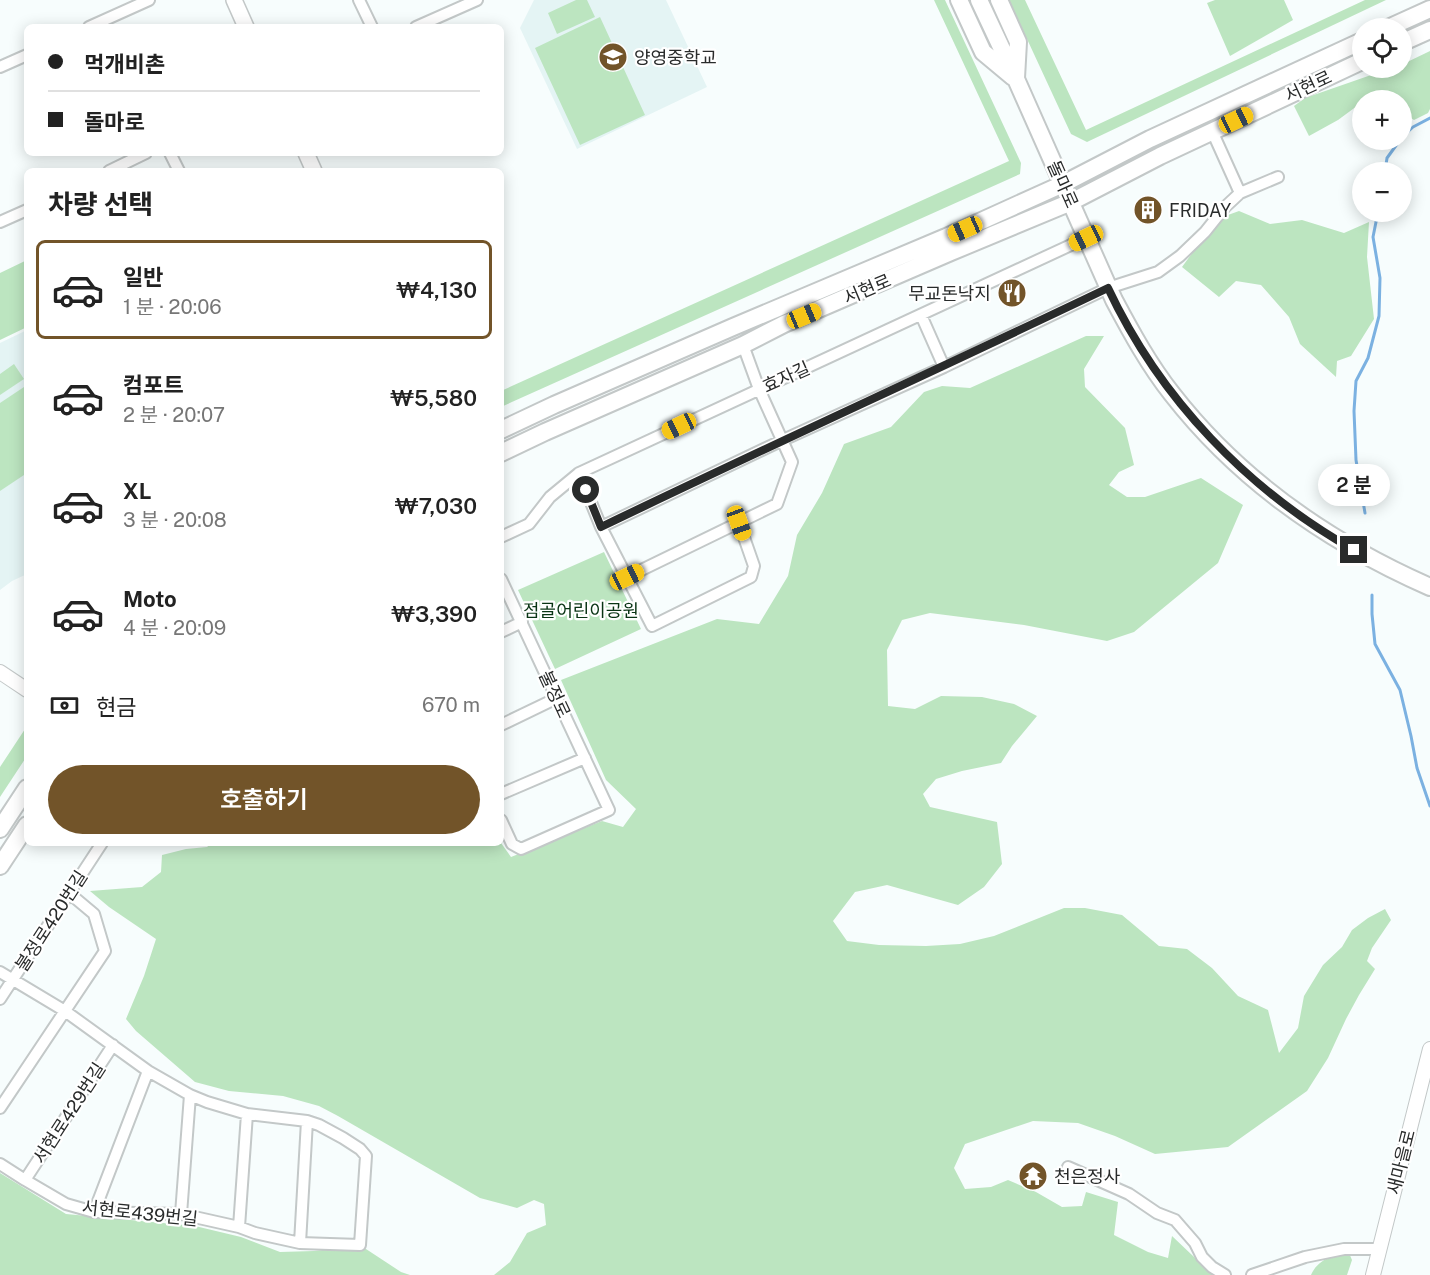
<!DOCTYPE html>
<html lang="ko">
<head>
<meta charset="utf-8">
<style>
  :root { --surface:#fff; --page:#f6f6f6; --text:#222; --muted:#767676; --line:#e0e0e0; --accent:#725429 }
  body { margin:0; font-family:"Public Sans","Noto Sans KR",sans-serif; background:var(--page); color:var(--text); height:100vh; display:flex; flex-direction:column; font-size:22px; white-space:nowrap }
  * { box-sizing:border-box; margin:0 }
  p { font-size:20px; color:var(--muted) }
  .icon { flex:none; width:33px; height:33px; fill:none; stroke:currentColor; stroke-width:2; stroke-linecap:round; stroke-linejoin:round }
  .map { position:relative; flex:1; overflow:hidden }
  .panel { position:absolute; left:24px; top:168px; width:480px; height:678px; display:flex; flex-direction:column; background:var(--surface); border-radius:9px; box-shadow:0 3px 15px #0003 }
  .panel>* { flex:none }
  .top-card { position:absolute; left:24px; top:24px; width:480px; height:132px; border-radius:9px; box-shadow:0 3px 15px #0003; display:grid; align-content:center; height:132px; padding:0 24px; background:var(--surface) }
  .controls { position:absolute; left:1352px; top:18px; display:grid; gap:12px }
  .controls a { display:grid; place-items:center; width:60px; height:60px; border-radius:50%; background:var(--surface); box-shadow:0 3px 15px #0003; font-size:30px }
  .end { position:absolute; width:27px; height:27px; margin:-14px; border:8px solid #292b2b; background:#fff; box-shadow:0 0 0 3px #fff }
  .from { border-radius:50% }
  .bubble { position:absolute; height:42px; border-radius:21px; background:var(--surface); box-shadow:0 3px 15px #0003; font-size:20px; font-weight:600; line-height:42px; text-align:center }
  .car { position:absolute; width:18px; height:36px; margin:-18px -9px; border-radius:8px; box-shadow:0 0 4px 2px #0007; background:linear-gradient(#f5c518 24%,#345 0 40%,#f5c518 0 76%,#345 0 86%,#f5c518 0) }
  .top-card b { display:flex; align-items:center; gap:21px; height:57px; font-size:22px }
  .top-card b+b { border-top:2px solid var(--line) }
  .top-card i { width:15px; height:15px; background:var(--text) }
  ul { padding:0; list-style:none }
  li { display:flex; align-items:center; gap:18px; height:99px; margin:0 12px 9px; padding:0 12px; border:3px solid transparent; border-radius:9px }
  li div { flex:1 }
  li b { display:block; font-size:22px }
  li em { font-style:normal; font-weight:600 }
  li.active { border-color:var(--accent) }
  li>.icon { width:54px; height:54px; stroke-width:1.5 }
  h2 { padding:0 24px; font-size:27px; line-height:72px }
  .pay { display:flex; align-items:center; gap:15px; height:66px; padding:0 24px; font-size:22px }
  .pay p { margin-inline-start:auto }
  .primary-button { display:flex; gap:12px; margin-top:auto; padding:12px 24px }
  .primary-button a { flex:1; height:69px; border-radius:36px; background:var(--accent); color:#fff; font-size:24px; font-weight:600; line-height:69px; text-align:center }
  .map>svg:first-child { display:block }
  .built { fill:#e4f4f4 }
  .green { fill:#bce5c0 }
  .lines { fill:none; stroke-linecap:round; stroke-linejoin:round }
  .stream { stroke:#7bb1e1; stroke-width:3 }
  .minor-casing { stroke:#c3c8c8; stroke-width:14 }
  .tertiary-casing { stroke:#c3c8c8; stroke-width:16 }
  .secondary-casing { stroke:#c3c8c8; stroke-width:18 }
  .primary-casing { stroke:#c3c8c8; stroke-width:20 }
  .minor { stroke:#fff; stroke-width:10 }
  .tertiary { stroke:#fff; stroke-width:14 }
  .secondary { stroke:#fff; stroke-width:15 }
  .primary { stroke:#fff; stroke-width:16 }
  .route { stroke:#292b2b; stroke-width:8 }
  .labels { text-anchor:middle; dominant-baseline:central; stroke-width:4.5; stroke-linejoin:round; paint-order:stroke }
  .poi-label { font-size:18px; fill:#292b2b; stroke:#fff; text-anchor:start }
  .street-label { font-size:18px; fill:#292b2b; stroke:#fff }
  .park-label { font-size:18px; fill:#093414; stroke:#fff }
</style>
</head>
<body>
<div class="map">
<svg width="1430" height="1275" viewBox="0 0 1430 1275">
  <rect width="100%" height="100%" fill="#f7fdfd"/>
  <path class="built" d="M534 0H666L707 87 577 149 520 28Z
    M27 330V574L12 581 0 590V343Z"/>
  <path class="green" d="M576 0H587L595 17 557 34 548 13Z
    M934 0H945L1021 163 1020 174 501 407V391L1009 161Z
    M1009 0H1025L1086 130 1365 0H1386L1087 142 1071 134Z
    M1215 0H1284L1293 20 1230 56 1207 3Z
    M600 17 645 115 580 145 535 48Z
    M1430 51V109L1428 113 1414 120C1402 112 1402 105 1397 94 1385 95 1374 100 1362 100V104L1357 106 1338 120 1309 136 1294 106 1305 98 1374 74 1393 68H1401V65Z
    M1239 211 1270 224 1302 220 1344 233 1369 222 1367 257 1374 319 1351 356 1337 361 1336 377 1300 344 1289 317 1261 285 1236 281 1219 297 1182 267 1217 219Z
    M27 260V327L0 340V273Z
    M1086 336H1104L1084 369 1085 387 1125 428 1134 465 1119 472 1109 485 1127 497H1145L1201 478 1243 505 1218 563 1134 632 1107 641 1024 625 930 613 902 620 887 650 888 706 915 709 941 696 982 697 1014 704 1037 716 1012 746 1001 763 962 771 936 779 923 794 930 807 997 822 1002 864 984 887 958 905 887 885 855 892 833 921 847 941 879 945 926 946 960 944 994 936 1064 908H1085L1122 915 1159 946 1187 949 1212 968 1238 996 1268 1010 1279 1053 1298 1028 1304 996 1323 965 1342 947 1352 930 1368 918 1385 909 1391 920 1372 948 1367 961 1375 969 1359 995 1346 1019 1328 1058 1307 1091 1228 1147 1155 1154 1115 1136 1078 1123 1033 1121 965 1144 954 1168 965 1189 991 1187 1008 1180 1036 1192 1062 1207 1082 1206 1086 1192 1118 1202 1114 1235 1148 1252 1168 1258 1172 1236 1213 1275H494L510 1262 527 1233 546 1225 544 1204 534 1200 517 1208 480 1198 338 1116 319 1106 283 1096 229 1091 195 1082 136 1031 126 1019 144 976 156 939 109 907 90 891 142 887 161 872 162 855 186 849 207 847 212 843H501L511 857 602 821 623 827 636 809 606 780 561 680 717 619 759 624 788 576 797 535 822 493 844 444 891 427 924 392 942 386 970 388Z
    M14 364 24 379 0 395V374Z
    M27 385V473L0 491V403Z
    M604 552 641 629 555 669 518 590Z
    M27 726V756L0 797V767Z
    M0 1173 66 1214 195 1226 241 1237 280 1252 314 1251 347 1247 366 1249 401 1272 410 1275H0Z
    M1349 1253 1352 1260 1347 1275H1311C1317 1260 1334 1254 1349 1253Z"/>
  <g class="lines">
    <path class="stream" d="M1401 138 1413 127 1430 118
      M1385 172 1387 158 1400 140
      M1365 513 1356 460 1354 411 1356 381 1368 358 1379 316 1380 278 1373 237 1378 212
      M1372 595V614L1375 644 1400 690 1411 736 1417 768 1430 806"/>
    <g class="minor-casing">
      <path id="minor" d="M359 0 372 27
        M89 27 149 0
        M416 27 477 0
        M0 67 27 55
        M170 153 179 171
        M109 171 146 153
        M1240 193 1278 177
        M0 222 27 210
        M921 315 944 367
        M579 473 601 527 652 626 751 577 754 566 739 523
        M601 527 783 440 944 367 1108 288 1158 272 1180 256 1205 232 1225 207 1240 193 1212 131
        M501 537 529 524 550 497 579 473 1086 238
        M627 577 777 504 792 462 759 389 743 345
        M501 579 609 810 521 849 512 844 501 820
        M501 632 522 622
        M501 725 557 698
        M501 794 585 758
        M0 972 65 1011 148 1071 190 1095 207 1102 247 1114 307 1121 319 1125 343 1138 360 1149 366 1156 360 1245 300 1243 255 1233 239 1227 181 1214 94 1212 66 1204 25 1180 0 1164
        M0 999 102 843
        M0 1108 105 951 94 914 69 893
        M1068 1167 1129 1194 1157 1213 1175 1220 1195 1243 1202 1257 1212 1267 1225 1275
        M25 1180 113 1045
        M94 1212 148 1071
        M181 1214 190 1095
        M239 1227 247 1114
        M300 1243 307 1121
        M1252 1275 1305 1257 1344 1249H1380"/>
    </g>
    <g class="tertiary-casing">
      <path id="tertiary" d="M0 672 27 690
        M1373 1275 1430 1049"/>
    </g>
    <g class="secondary-casing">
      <path id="secondary" d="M234 0 246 27
        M306 153 314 171"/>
    </g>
    <g class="primary-casing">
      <path id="primary" d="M959 0 983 52 1013 77
        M979 0 1016 79 1114 300C1131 332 1149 365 1172 394 1239 480 1330 543 1430 587
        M999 0 1018 42 1016 78
        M1388 28 1430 9
        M1401 43 1430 30
        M501 430 554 405 733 327 946 237 1063 184 1150 139 1362 41
        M501 453 545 432 743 345 784 324 951 252 1071 202 1160 156 1362 61
        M0 829 27 788
        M0 866 27 825"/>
    </g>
    <use href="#minor" class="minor"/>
    <use href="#tertiary" class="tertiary"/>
    <use href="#secondary" class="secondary"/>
    <use href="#primary" class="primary"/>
  </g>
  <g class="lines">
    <path class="route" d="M586 490 601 527C769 446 939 369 1108 288 1160 399 1248 490 1354 550"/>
  </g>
  <defs>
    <g id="school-disc" transform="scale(1.5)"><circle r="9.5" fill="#725429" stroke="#fff"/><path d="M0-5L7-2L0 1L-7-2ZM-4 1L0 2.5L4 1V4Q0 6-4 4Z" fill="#fff"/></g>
    <g id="building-disc" transform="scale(1.5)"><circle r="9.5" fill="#725429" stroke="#fff"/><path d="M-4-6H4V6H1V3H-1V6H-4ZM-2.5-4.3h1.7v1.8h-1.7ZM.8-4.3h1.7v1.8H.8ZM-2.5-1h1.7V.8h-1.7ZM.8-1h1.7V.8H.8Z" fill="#fff"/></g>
    <g id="restaurant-disc" transform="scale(1.5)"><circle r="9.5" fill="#725429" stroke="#fff"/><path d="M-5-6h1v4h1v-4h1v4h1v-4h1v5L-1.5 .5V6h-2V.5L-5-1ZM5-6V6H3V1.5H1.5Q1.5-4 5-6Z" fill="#fff"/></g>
    <g id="temple-disc" transform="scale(1.5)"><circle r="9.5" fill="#725429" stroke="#fff"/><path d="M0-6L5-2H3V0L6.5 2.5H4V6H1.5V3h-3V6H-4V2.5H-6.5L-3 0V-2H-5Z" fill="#fff"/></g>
  </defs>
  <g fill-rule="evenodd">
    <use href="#school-disc" x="613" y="57"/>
    <use href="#building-disc" x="1148" y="210"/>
    <use href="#restaurant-disc" x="1012" y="293"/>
    <use href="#temple-disc" x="1033" y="1176"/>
  </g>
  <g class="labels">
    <g class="poi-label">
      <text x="634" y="57">양영중학교</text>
      <text x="1169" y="210">FRIDAY</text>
      <text x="991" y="293" text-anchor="end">무교돈낙지</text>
      <text x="1054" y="1176">천은정사</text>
    </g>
    <g class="street-label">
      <text transform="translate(1308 86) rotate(-25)">서현로</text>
      <text transform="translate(1063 184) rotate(66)">돌마로</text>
      <text transform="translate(867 289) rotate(-23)">서현로</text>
      <text transform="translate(786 377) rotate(-24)">효자길</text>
      <text transform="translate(555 694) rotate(65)">불정로</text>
      <text transform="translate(51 921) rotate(-57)">불정로420번길</text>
      <text transform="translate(69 1113) rotate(-57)">서현로429번길</text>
      <text transform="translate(1401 1162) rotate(-76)">새마을로</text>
      <text transform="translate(140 1213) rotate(6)">서현로439번길</text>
    </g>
    <g class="park-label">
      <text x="581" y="610">점골어린이공원</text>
    </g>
  </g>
</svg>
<div class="controls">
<a><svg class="icon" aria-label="locate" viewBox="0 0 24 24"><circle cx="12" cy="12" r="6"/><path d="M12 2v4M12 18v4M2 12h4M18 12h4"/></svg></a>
<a>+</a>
<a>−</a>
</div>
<i class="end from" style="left:586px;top:490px"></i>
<i class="end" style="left:1354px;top:550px"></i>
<div class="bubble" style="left:1318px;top:464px;width:72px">2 분</div>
<i class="car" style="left:1236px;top:120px;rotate:65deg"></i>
<i class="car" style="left:965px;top:229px;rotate:246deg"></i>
<i class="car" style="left:1086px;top:238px;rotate:245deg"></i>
<i class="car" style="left:804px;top:316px;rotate:67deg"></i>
<i class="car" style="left:679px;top:426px;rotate:245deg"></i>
<i class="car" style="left:739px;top:523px;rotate:160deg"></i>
<i class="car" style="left:627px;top:577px;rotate:65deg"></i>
<div class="top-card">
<b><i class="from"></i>먹개비촌</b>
<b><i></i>돌마로</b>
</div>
<section class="panel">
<h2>차량 선택</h2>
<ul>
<li class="active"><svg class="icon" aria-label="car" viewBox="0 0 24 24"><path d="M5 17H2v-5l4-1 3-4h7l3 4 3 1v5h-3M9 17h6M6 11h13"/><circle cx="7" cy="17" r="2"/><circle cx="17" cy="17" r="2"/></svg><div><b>일반</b><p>1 분 · 20:06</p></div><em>₩4,130</em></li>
<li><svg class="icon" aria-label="car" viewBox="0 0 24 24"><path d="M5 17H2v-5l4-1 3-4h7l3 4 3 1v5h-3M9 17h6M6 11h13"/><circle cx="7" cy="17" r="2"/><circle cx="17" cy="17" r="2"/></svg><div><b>컴포트</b><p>2 분 · 20:07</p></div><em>₩5,580</em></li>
<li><svg class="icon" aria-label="car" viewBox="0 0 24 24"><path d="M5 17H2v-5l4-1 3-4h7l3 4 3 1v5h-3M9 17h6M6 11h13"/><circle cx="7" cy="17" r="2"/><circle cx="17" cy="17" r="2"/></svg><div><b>XL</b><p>3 분 · 20:08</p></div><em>₩7,030</em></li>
<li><svg class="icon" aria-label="car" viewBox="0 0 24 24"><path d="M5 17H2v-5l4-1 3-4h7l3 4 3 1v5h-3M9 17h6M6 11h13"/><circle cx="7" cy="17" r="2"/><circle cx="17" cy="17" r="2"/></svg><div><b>Moto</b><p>4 분 · 20:09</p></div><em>₩3,390</em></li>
</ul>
<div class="pay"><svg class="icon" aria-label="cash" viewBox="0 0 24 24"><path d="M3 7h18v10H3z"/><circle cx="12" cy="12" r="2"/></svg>현금<p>670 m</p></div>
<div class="primary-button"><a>호출하기</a></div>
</section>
</div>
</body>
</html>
